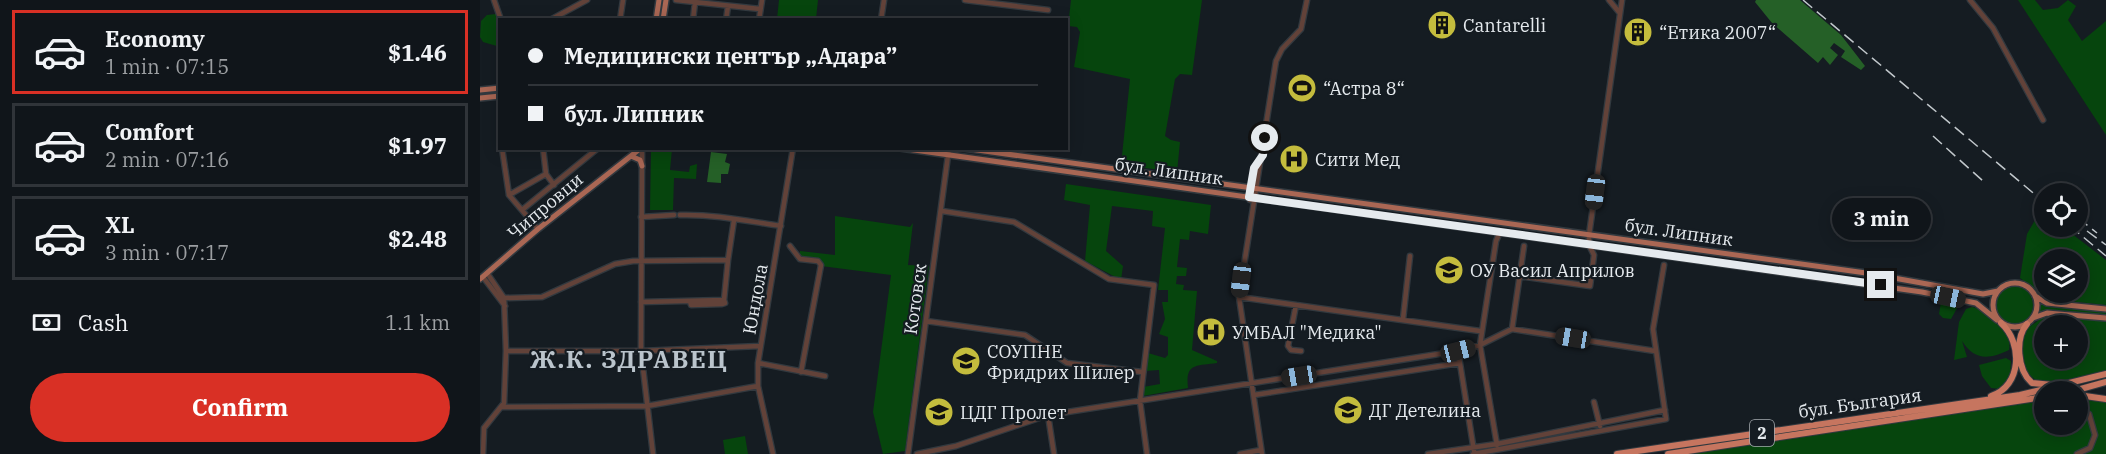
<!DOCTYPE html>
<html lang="en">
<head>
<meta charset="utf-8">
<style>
  :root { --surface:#10151a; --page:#191e23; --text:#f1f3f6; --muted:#9c9fa2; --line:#303439; --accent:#d93025 }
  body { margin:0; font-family:"IBM Plex Serif",serif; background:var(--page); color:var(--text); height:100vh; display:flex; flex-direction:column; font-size:22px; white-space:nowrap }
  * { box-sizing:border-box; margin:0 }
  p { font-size:20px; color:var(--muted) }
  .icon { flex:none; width:33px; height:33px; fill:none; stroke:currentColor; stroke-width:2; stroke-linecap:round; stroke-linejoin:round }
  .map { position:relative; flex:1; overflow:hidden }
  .side { display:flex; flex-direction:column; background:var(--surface); width:480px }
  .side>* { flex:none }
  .guide { position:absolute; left:18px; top:18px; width:570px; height:132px; border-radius:0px; box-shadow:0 3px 15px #0003,0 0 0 2px var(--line); display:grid; align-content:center; height:132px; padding:0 30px; background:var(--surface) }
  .tools { position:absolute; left:1554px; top:183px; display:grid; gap:12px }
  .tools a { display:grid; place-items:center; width:54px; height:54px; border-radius:50%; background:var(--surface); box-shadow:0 3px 15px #0003,0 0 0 2px var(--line); font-size:30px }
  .end { position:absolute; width:27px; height:27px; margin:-14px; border:8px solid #e5eaee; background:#111; box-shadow:0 0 0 3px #111 }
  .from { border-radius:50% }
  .bubble { position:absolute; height:42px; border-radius:21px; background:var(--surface); box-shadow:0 3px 15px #0003,0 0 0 2px var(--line); font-size:20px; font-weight:800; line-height:42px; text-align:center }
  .car { position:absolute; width:18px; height:36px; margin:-18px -9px; border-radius:8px; box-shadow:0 0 4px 2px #0007; background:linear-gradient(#222 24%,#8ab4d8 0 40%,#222 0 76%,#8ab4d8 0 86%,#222 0) }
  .guide b { display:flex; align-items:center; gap:21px; height:57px; font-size:22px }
  .guide b+b { border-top:2px solid var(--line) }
  .guide i { width:15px; height:15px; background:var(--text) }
  ul { padding:10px 0 0; list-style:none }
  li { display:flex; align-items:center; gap:18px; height:84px; margin:0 12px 9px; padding:0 18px; border:3px solid var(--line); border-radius:0px }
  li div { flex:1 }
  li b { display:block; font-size:22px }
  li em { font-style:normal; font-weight:800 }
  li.on { border-color:var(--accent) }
  li>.icon { width:54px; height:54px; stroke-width:1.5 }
  .pay { display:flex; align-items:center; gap:15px; height:66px; padding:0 30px; font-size:22px }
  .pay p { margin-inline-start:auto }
  .cta { display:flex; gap:12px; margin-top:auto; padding:12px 30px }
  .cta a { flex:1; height:69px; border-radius:36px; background:var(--accent); color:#fff; font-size:24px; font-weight:800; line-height:69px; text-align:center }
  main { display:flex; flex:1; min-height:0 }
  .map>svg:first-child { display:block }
  .green { fill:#06450d; fill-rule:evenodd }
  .forest { fill:#256027 }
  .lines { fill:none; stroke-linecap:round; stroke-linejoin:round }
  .minor-casing { stroke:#32393f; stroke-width:7 }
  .major-casing { stroke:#32393f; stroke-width:8 }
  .highway-casing { stroke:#32393f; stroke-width:8 }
  .minor { stroke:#624239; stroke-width:4.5 }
  .major { stroke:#aa6754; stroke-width:5 }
  .highway { stroke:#c6755f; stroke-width:6 }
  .rail { stroke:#c2c8cc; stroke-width:1.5; stroke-dasharray:12 6; stroke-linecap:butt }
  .route { stroke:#e5eaee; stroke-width:8 }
  .labels { text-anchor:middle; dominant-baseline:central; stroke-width:4.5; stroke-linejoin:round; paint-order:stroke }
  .shield { fill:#151c22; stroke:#a7acb1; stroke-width:1.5 }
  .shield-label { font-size:16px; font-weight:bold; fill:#e5eaee }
  .poi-label { font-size:18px; fill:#e5eaee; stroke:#151c22; text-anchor:start }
  .street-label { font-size:18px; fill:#e5eaee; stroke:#151c22 }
  .district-label { font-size:24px; font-weight:bold; letter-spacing:1.5px; fill:#bac4cc; stroke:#151c22 }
</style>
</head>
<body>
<main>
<section class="side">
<ul>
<li class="on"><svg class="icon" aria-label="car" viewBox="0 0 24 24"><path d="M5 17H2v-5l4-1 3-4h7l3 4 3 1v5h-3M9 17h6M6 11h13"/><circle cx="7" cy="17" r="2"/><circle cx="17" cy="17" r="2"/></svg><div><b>Economy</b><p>1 min · 07:15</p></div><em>$1.46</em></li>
<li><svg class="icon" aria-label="car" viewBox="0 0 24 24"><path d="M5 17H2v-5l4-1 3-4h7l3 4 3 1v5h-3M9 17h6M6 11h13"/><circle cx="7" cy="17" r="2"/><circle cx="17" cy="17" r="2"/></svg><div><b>Comfort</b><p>2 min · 07:16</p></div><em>$1.97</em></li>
<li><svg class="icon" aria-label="car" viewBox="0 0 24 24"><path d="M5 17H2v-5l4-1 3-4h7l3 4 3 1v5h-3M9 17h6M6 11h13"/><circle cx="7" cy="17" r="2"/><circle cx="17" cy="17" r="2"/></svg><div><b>XL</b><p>3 min · 07:17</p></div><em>$2.48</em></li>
</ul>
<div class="pay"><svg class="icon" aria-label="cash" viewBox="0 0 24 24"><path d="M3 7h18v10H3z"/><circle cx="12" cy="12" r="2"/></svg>Cash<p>1.1 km</p></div>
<div class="cta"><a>Confirm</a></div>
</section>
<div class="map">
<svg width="1626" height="454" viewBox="0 0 1626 454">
  <rect width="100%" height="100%" fill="#151c22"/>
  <path class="green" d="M299 0H338L336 19H297Z
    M591 0H722L712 75 700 74 695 79 685 136 691 140 700 142 697 172 641 165 650 79 594 67 600 32 597 27 588 26Z
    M1538 0H1555L1563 10 1578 8 1588 0 1596 6 1588 20 1602 41 1626 21V135Z
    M16 14 20 27 17 46 3 42 0 37 1 21 7 15Z
    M171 149H192L190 170 209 172 210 166 217 164 216 179 194 178 193 210H170Z
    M586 184 731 205 728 234 710 231 709 240 700 239 697 267 707 268 706 276H697L696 284 704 285 703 290 717 291 712 350 737 361V363C716 366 705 363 708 388L663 396V387L680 384 679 370 665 371 668 353 685 358 688 355V337L679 334 685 319 682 302H688V290H678L685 228 672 226 673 211 632 206 626 251 643 266 641 280 605 261 610 205 584 200Z
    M1562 208 1564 226 1583 227 1626 260V305L1569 299 1540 278 1547 234ZM1564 260H1598V292H1564Z
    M355 216 430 227 433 223 428 265 449 266 425 451 403 454 393 412 411 275 341 266 338 261 320 259V251L355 255Z
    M1515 305a19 19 0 1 1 38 0a19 19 0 1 1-38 0Z
    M1466 300 1481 301 1471 319 1463 318 1459 314 1461 302Z
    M1560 302 1567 305 1626 310V316L1559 311Z
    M1492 307C1509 311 1533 331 1529 350 1508 360 1494 360 1482 341L1487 357 1474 360 1479 322 1486 309Z
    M1564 316 1626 321V370L1570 384C1543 383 1539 354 1543 332ZM1564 326H1598V358H1564Z
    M1526 358 1531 361 1530 376 1521 389 1511 388 1502 376 1499 365Z
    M1598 397 1626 401V454H1211L1564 400V424H1598Z
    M265 436 268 454H245L243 440Z"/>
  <path class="forest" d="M1276 0H1320L1361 35 1385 66 1381 70 1361 57 1365 51 1354 43 1350 48 1358 55 1350 65 1343 57 1338 63 1292 23 1275 2Z
    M231 152 247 154 245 162 250 164 248 174H241V183L227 182Z"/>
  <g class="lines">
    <g class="minor-casing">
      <path id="minor" d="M14 0 21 20
        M196 0 280 9
        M485 0 568 10
        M1129 0 1139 12
        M1490 0 1513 28 1563 120
        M70 20 107 0
        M140 20 143 0
        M213 20 215 2
        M246 20 248 6
        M279 20 282 0
        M401 20 404 0
        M22 148 29 195 58 229
        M63 148 66 174 74 185
        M162 148 161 351 173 454
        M29 195 66 174
        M770 200 774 168 781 157
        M42 210 117 149
        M462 211 534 222 629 279 674 285 660 401 667 454
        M200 215C235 214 267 221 301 226
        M161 217 194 215
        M310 246 320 259 338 261 341 265 321 372
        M1039 276 1110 286 1114 255 1109 245V235L1142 0
        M3 277 25 306
        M759 297 1000 331
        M24 298 62 297 135 264 153 261 248 260 254 220
        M210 301 211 305 242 304 245 303 244 300
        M161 302 244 300 248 260
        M816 305 808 346 811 350 821 351
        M923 319 930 256
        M446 321 545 335 587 363 662 372
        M1032 329 1044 246
        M26 351H161L280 346
        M978 351 994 451
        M278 363 345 376
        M774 395 980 363
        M1114 402 1120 426
        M23 407 167 406 278 386
        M568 415 574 454
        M1017 445 1000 345 1016 241 1020 232
        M3 454 4 428 24 403 26 351 24 298 7 273
        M293 454 278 386V363L313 148
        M428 454 469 148
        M437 454 476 446 568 415 978 351 1000 345 1032 329 1175 351
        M760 454 781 450
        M782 454 759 297 796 61 802 49 821 29 827 0
        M948 454 1017 444 1185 410
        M993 454 1186 419 1173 329 1184 265
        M1597 454 1610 448 1615 435 1609 414 1598 406"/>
    </g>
    <g class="major-casing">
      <path id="major" d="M176 20 179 0
        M183 20 186 0
        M0 90 20 88
        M0 98 20 96
        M420 148 1442 292 1496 303 1517 320
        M483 148 1386 273 1503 294 1518 291
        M151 156 160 160 162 166
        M0 279 58 229 161 148
        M1513 305a22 22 0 1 1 44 0a22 22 0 1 1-44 0Z
        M1555 296 1567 303 1626 309
        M1553 318 1567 313 1626 318"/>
    </g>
    <g class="highway-casing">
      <path id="highway" d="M1547 324C1535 338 1537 370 1552 383L1573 385
        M1590 392 1626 382
        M1598 395 1626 399
        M1511 396C1542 386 1543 343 1521 323
        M1137 454 1540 395 1626 374
        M1188 454 1564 397"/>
    </g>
    <use href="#minor" class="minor"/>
    <use href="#major" class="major"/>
    <use href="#highway" class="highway"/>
    <path class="rail" d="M1323 0 1564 202
      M1453 136 1503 181
      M1598 218 1617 233
      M1590 226 1626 256
      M1607 231 1626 245"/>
  </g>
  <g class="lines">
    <path class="route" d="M785 138 783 155 774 168 769 197 1401 285"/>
  </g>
  <defs>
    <g id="building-disc" transform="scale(1.5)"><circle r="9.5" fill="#c4bc3d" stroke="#151c22"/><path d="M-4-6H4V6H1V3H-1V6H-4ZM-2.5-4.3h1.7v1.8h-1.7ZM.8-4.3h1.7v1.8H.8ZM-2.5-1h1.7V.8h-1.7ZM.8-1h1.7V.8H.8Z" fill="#111"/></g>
    <g id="stadium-disc" transform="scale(1.5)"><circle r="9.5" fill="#c4bc3d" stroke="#151c22"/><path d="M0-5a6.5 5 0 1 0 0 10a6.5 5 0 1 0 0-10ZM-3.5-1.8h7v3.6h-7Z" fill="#111"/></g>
    <g id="hospital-disc" transform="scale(1.5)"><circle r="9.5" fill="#c4bc3d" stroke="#151c22"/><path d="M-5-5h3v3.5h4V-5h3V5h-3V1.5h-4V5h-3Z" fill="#111"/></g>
    <g id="school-disc" transform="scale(1.5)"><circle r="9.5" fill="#c4bc3d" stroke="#151c22"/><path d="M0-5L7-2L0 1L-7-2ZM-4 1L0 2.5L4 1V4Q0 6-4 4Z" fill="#111"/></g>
  </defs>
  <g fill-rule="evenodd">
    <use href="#building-disc" x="962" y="25"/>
    <use href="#building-disc" x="1158" y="32"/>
    <use href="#stadium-disc" x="822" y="88"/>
    <use href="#hospital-disc" x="814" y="159"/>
    <use href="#school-disc" x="969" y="270"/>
    <use href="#hospital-disc" x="731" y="332"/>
    <use href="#school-disc" x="486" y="361"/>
    <use href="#school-disc" x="868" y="410"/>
    <use href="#school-disc" x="459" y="412"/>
  </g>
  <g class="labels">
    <rect class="shield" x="1270" y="420" width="24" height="26" rx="4.5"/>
    <g class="shield-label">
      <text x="1282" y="433">2</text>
    </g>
    <g class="poi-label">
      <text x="983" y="25">Cantarelli</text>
      <text x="1179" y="32">“Етика 2007“</text>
      <text x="843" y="88">“Астра 8“</text>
      <text x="835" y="159">Сити Мед</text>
      <text x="990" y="270">ОУ Васил Априлов</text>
      <text x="752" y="332">УМБАЛ "Медика"</text>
      <text x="507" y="351">СОУПНЕ<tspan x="507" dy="21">Фридрих Шилер</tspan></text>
      <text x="889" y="410">ДГ Детелина</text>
      <text x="480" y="412">ЦДГ Пролет</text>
    </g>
    <g class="street-label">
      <text transform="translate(689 171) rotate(8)">бул. Липник</text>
      <text transform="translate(65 206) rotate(-40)">Чипровци</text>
      <text transform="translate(1199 232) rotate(8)">бул. Липник</text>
      <text transform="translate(275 299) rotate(-80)">Юндола</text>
      <text transform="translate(435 299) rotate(-82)">Котовск</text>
      <text transform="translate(1380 403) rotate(-8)">бул. България</text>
    </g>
    <g class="district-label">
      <text x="149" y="359">Ж.К. ЗДРАВЕЦ</text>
    </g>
  </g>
</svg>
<div class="tools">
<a><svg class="icon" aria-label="locate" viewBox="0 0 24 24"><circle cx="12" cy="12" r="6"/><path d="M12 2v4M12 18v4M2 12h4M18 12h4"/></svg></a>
<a><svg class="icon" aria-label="layers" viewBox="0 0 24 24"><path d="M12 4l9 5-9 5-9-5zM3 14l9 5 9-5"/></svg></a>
<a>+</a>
<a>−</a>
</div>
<i class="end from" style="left:785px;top:138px"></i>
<i class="end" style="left:1401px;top:285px"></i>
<div class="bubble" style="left:1352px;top:198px;width:99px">3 min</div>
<i class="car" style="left:1115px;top:192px;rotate:187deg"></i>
<i class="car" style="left:761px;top:280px;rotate:187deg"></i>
<i class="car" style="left:1468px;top:297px;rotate:102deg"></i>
<i class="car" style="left:1093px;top:338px;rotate:279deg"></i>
<i class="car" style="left:978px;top:351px;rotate:76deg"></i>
<i class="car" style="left:819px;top:376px;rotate:261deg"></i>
<div class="guide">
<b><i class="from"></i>Медицински център „Адара”</b>
<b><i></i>бул. Липник</b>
</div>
</div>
</main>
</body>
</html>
